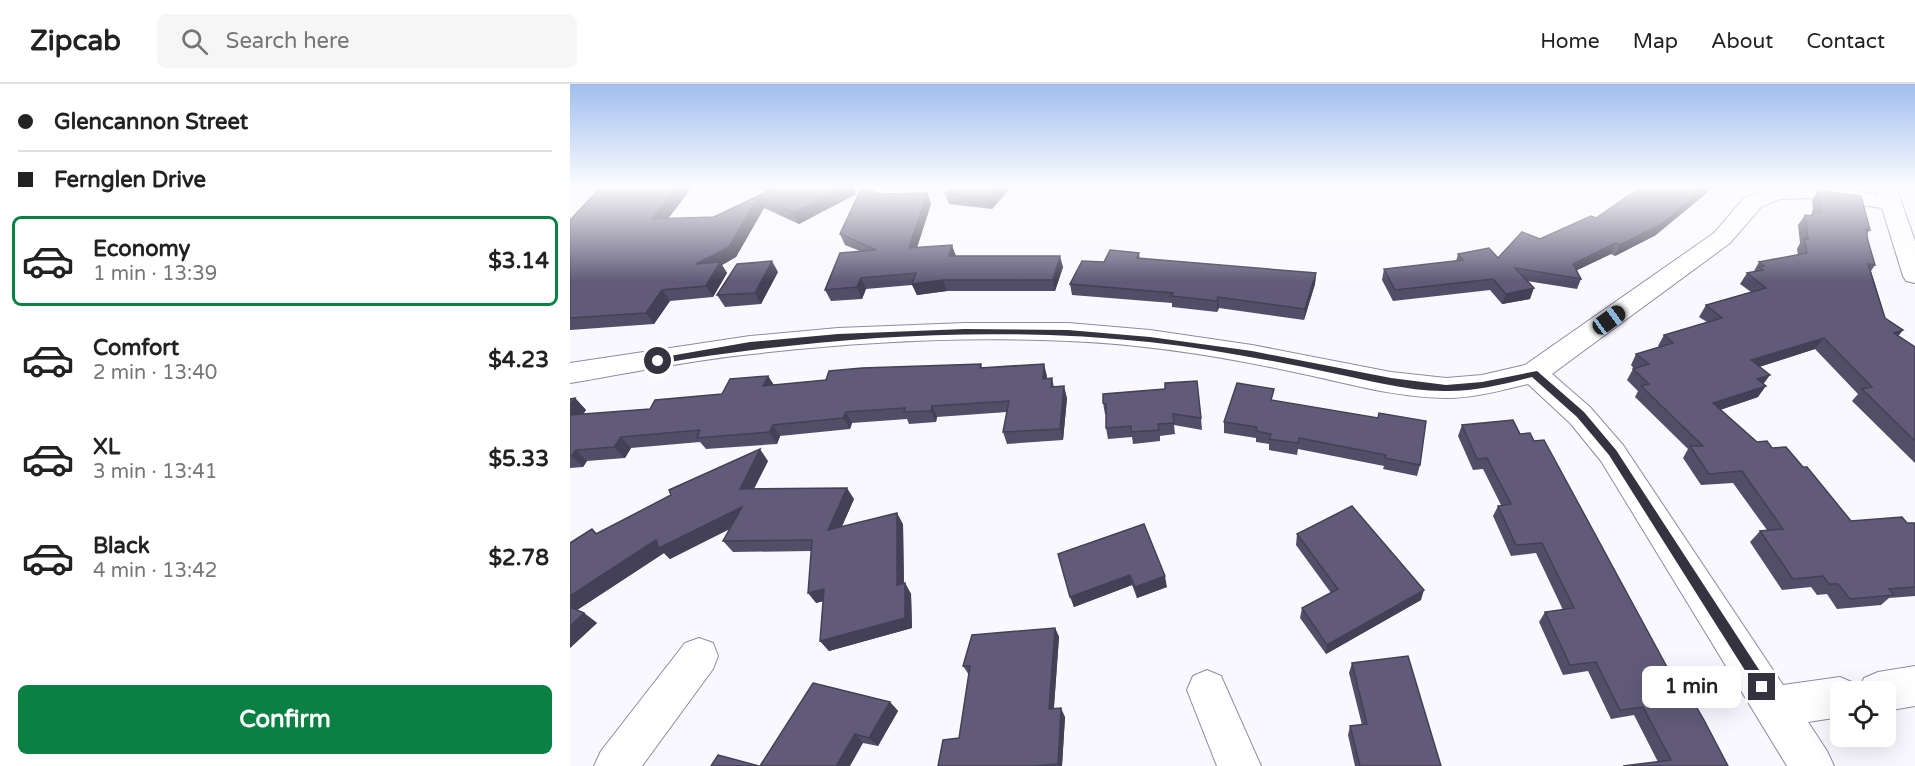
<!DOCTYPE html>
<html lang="en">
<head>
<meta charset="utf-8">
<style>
  :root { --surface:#fff; --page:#f6f6f6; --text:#222; --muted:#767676; --line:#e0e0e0; --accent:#0b8043 }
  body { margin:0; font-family:"Varela Round",sans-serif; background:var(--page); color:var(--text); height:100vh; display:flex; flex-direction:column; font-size:22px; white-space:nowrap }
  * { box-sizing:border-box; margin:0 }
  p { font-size:20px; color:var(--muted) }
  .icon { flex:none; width:33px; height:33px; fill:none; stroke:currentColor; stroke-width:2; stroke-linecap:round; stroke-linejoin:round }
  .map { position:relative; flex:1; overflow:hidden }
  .drawer { display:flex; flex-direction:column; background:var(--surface); width:570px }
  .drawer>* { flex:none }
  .hud { display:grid; align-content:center; height:132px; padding:0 18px; background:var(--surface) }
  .tools { position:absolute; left:1260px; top:597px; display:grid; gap:12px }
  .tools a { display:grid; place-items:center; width:66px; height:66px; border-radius:9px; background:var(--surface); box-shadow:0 6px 24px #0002; font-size:30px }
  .end { position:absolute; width:27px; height:27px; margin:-14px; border:8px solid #363341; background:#fff; box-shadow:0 0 0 3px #fff }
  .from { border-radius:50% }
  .bubble { position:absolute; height:42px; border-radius:9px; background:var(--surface); box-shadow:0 6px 24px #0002; font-size:20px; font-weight:700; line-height:42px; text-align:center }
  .car { position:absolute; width:18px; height:36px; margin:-18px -9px; border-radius:8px; box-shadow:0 0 4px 2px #0007; background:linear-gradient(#222 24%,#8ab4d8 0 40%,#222 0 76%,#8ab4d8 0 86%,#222 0) }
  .hud b { display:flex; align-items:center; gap:21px; height:57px; font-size:22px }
  .hud b+b { border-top:2px solid var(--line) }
  .hud i { width:15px; height:15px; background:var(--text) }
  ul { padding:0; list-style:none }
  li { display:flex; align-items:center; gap:18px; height:90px; margin:0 12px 9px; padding:0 6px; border:3px solid transparent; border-radius:9px }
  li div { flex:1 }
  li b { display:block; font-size:22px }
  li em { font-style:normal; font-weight:700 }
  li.selected { border-color:var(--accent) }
  li>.icon { width:54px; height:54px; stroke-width:1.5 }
  .action { display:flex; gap:12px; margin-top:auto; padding:12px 18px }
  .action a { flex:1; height:69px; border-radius:9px; background:var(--accent); color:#fff; font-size:24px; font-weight:700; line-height:69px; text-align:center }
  header { display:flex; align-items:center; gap:36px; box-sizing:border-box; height:84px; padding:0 30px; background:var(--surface); border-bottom:2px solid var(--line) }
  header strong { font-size:28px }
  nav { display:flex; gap:33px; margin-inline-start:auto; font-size:21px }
  .search { width:420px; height:54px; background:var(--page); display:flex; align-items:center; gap:15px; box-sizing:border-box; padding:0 21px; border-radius:9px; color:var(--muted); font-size:22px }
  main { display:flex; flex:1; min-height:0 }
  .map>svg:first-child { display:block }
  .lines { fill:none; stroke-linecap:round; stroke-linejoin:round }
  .stream { stroke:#d5cdf4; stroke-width:7 }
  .minor-casing { stroke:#9089aa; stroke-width:2 }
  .minor { fill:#fff; fill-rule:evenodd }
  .wall { fill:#534e68 }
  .shaded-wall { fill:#444055 }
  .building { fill:#615b79; stroke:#444055; stroke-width:1.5 }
  .route { fill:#363341 }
</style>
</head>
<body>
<header>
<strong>Zipcab</strong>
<div class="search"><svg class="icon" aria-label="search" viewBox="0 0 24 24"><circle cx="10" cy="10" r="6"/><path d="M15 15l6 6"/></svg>Search here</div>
<nav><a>Home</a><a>Map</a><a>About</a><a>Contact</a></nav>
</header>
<main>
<section class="drawer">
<div class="hud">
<b><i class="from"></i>Glencannon Street</b>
<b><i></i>Fernglen Drive</b>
</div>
<ul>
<li class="selected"><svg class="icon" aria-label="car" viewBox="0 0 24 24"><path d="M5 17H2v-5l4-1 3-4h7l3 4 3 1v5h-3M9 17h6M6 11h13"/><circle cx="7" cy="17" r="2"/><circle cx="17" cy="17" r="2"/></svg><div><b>Economy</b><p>1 min · 13:39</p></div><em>$3.14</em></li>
<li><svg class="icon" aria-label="car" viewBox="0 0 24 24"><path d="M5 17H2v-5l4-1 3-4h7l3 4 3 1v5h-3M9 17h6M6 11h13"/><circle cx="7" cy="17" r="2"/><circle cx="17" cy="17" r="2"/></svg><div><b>Comfort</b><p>2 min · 13:40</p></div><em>$4.23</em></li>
<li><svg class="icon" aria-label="car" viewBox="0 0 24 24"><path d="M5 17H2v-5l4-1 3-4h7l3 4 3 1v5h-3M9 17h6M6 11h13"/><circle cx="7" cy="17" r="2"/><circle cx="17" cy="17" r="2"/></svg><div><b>XL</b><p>3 min · 13:41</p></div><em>$5.33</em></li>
<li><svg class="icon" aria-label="car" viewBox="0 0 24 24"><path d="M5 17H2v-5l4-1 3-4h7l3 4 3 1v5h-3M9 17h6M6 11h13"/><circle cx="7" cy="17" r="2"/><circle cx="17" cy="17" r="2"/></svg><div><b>Black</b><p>4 min · 13:42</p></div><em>$2.78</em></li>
</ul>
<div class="action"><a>Confirm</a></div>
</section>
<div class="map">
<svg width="1345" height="682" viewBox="0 0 1345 682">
  <rect width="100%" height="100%" fill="#f9f8ff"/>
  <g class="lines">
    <path class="stream" d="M731 103 781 107 827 103"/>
    <g class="minor-casing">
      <path id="minor" d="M1206 103H1251L1308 111 1306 103H1326L1345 157V199L1336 197 1333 192 1312 124 1242 114 1210 115 1191 123 1160 159 982 290 1020 323 1053 361 1213 601 1270 593 1284 599 1288 608H1270V633L1238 638 1257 667 1264 682H1217L1031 377 1000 339 958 300C932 306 905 314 877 314 826 314 773 298 724 288 650 272 574 260 498 257 394 252 286 258 182 270 121 276 61 289 0 299V279L180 252 268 244 395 239H498L580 246 682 261 821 288 876 294 912 291 955 281 1144 149 1175 113Z
        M129 554 143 559 148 572 143 585 72 682H24L31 667 115 559Z
        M1345 582V622L1316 627V608H1288L1294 594 1308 588Z
        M637 586 651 592 691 682H647L617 606 623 592Z"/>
    </g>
    <use href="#minor" class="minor"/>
  </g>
  <path class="wall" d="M122 103 98 135 144 133 195 108 183 103H283L286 110 229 140 194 124 166 173 152 181 157 189 143 213 100 217 84 240 0 246V136Z
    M441 103 422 125 379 120 375 109Z
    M1262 103H1281L1280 105Z
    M1248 106 1300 146 1297 150 1298 157 1305 181 1301 187 1315 234 1333 246 1328 252 1345 263V379L1282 317 1288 310 1245 265 1189 283 1194 300 1188 313 1150 326 1187 358 1202 364 1233 383 1281 437 1337 439H1345V512L1319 514 1311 521 1267 525 1257 510 1247 511 1241 503 1212 506 1180 458 1190 447 1197 446 1163 399 1131 401 1113 374 1118 365 1065 313 1068 307 1057 296 1063 285H1064L1061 281 1066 270 1089 263 1088 262 1094 251 1137 238 1129 233 1136 221 1181 208 1170 200 1177 189 1184 187 1189 178 1228 171 1227 165 1230 159 1228 141 1235 131 1240 132 1243 127 1242 117Z
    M357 109 361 120 347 164 386 172 493 183 485 207H377L347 211 342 201 296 205 292 215 261 217 255 206 290 167 275 161 270 150 309 110Z
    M1026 134 1086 151 1045 172 1041 170 1007 186 1011 195 1007 205 957 197 960 215 932 220 920 206 823 217 812 196 814 185 886 177 888 170 928 174Z
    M569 169 570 175 746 189 745 200 734 236 649 224 647 228 602 223V219L502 211 500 200 534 178Z
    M208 188 191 220 155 223 147 211Z
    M411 280 412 284 477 292V295L482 294 484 303 497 314 493 356 437 360 433 348 437 328 367 333 366 338 339 340 337 335 282 339 280 345 210 352 207 360 136 365 130 358 61 364 55 374 17 377 13 383 0 384V315L5 314 16 326 13 330 80 325 152 310 198 292 204 301Z
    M703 317 850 381 847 392 813 385 814 382 728 365 727 371 699 366V360L686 358V354L654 349V338Z
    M533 319 631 334 632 346 604 341 605 350 590 352V357L563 360 562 353 538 355 536 344V330H535Z
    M892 341 950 350 1158 682 1088 678 1064 631 1041 635 1018 587 993 591 969 538 975 528 993 526 966 469 941 472 923 432 928 422 931 421 913 385 903 386 888 352Z
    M198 377 184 405 284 415 272 442 333 440 334 500 335 499 341 510 342 544 259 567 250 557 253 517 246 519 241 467 163 468 153 457 160 444 100 475 94 469 7 526 14 529 27 539 0 564 22 445 28 450Z
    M727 450 851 516 756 570 730 534 732 524 761 509 726 461Z
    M488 470 597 503 567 514 562 501 504 523Z
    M485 544 489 553 484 624 495 633 492 682H368L389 654 399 591 393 582Z
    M782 579 871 682H785L778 651 780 642 792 641 779 589Z
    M320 618 328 627 308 662 293 659 190 682Z"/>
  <path class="shaded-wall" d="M108 103H122L89 146 82 135Z
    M275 103H283L286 110 229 140 224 129Z
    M429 103H441L422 125 419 115Z
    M1137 103H1144L1086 151 1045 172 1050 161Z
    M357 109 361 120 343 175 339 164Z
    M188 113 194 124 166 173 152 181 157 189 143 213 136 202 126 180Z
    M1045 159 1041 170 999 190 1003 180Z
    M382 161 386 172H379Z
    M490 172 493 183 485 207 483 196Z
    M202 177 208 188 191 220 185 209Z
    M746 189 745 200 734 236 735 225Z
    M291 194 296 205 292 215 287 203Z
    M373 196 377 207 347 211 342 200Z
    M964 204 960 215 932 220 936 210Z
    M92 206 100 217 84 240 76 229Z
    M648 213 649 224 647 228V217Z
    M1333 246 1324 257V249Z
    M1254 254 1245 265 1173 288 1181 276Z
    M474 280 477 292 476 306 473 295Z
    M1200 291 1192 302 1187 295Z
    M198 292 205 303 193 302Z
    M494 302 497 314 493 356 490 345Z
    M1196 302 1188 313 1135 331 1143 319Z
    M5 314 16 326 4 343 0 339V322Z
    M362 322 367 333 366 338 361 327Z
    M276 328 282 339 280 345 273 334Z
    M203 341 210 352 207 360 199 348Z
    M51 353 61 364 55 374 44 363Z
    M190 365 198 377 178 416 170 405Z
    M6 366 17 377 13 383 2 372Z
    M277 404 284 415 266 456 258 446Z
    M172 423 182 434 100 475 94 469 4 528 0 525V512L86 456Z
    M327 429 333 440 334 511 327 501Z
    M560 491 562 501 504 523 500 513Z
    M595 492 597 503 567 514 565 503Z
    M335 499 341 510 342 544 259 567 250 557Z
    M254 505 262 515 246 519 238 509Z
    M854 506 851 516 756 570 757 561Z
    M14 529 27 539 0 564V542Z
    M485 544 489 553 483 634 479 625Z
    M320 618 328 627 308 662 299 654Z
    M491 624 495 633 492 682H489L488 680Z
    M285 650 293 659 280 682H266Z"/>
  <path class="building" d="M31 103H108L82 135 144 133 205 104 203 103H275L224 129 188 113 159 163 126 180 150 178 136 202 92 206 76 229 0 234V136Z
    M292 103 309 110 357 109 339 164 382 161 379 172H490L483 196H373L342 200 346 189 291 194 287 203 255 206 270 169 306 166 270 150Z
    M382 103H429L419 115 375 109Z
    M1071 103H1137L1091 140 1050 161 1045 159 1003 180 1011 195 945 184 964 204 936 210 923 195 825 206 814 185 893 176 888 170 919 164 928 174 952 148 970 155 1021 132 1026 134Z
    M1248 106 1291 112 1300 146 1296 145 1298 157 1305 181 1298 180 1315 234 1333 246 1324 249 1345 263V357L1292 305 1302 303 1254 254 1181 276 1200 291 1187 295 1196 302 1143 319 1187 358 1197 357 1202 364 1216 363 1233 383H1237L1281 437 1332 433 1337 439H1345V503L1319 505 1324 511 1280 515 1268 500H1259L1253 492 1223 495 1190 447 1213 445 1172 387 1139 390 1120 362H1133L1071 302 1079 300 1063 285 1079 280 1066 270 1103 259 1094 251 1152 234 1136 221 1196 204 1177 189 1193 186 1189 183 1194 182 1189 178 1237 169 1234 154 1238 155 1235 131 1244 132 1243 127 1251 129Z
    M540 166 569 169 567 174 746 189 735 225 648 213 647 217 601 212 603 209 500 200 512 177 534 178Z
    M202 177 185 209 147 211 167 180Z
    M411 280 410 284 474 280 473 295 482 294 481 303 494 302 490 345 433 348 439 317 362 322 361 327 334 328 335 324 276 328 273 334 203 341 199 348 127 354 130 346 51 353 44 363 6 366 2 372H0V331L80 325 85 316 152 310 160 295 198 292 193 302 256 296 259 287 292 284Z
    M627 297 631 334 603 330 604 339 588 340 589 346 561 348V342L536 344V320L533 319V310L595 305V299Z
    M667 299 704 305 701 316 808 334 809 329 856 337 850 381 815 374 816 371 729 354 728 359 699 355 701 350 686 347 687 343 654 338Z
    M5 314 0 322V315Z
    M943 336 950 350 960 349 964 357 974 356 1103 594 1109 593 1134 636 1158 682H1053L1101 676 1073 623 1050 626 1026 578 1000 581 975 528 1004 524 972 459 946 461 928 422 941 420 917 374 907 375 892 341Z
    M190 365 170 405 277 404 258 446 327 429V501L335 499V534L250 557 254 505 238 509 242 456 153 457 172 423 89 464 86 456 0 512V459L22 445 26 450 101 411 99 406Z
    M782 422 854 506 757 561 732 524 768 505 727 450Z
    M574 440 595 492 565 503 560 491 500 513 488 470Z
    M0 523 14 529 0 542Z
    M485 544 479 625 491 624 488 680 464 682H368L373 656 389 654 400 582H393L402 551Z
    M838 572 871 682H790L780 642 797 640 782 579Z
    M243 599 320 618 299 654 285 650 266 682H190Z
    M148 671 189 682H141Z"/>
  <linearGradient id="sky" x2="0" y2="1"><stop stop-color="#a0beed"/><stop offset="0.52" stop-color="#fcfcff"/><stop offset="1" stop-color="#fcfcff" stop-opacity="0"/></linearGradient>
  <rect width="1345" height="198" fill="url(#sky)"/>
  <path class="route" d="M395 245 498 246 580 253 682 267 821 294 876 301 912 298 967 287 1014 328 1046 366 1197 598V607H1188L1039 371 1007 333 962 293C934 300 907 307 878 307 839 308 799 296 762 289 701 276 640 265 579 258 415 241 249 253 88 280L83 277 88 274 180 258 268 250Z"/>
</svg>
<div class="tools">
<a><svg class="icon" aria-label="locate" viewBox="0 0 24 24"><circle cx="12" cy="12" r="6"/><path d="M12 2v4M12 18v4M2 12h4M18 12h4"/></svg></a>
</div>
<i class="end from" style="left:88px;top:277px"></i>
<i class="end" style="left:1192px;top:603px"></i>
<div class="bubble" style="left:1072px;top:582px;width:99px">1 min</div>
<i class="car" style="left:1039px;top:236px;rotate:54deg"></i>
</div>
</main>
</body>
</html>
